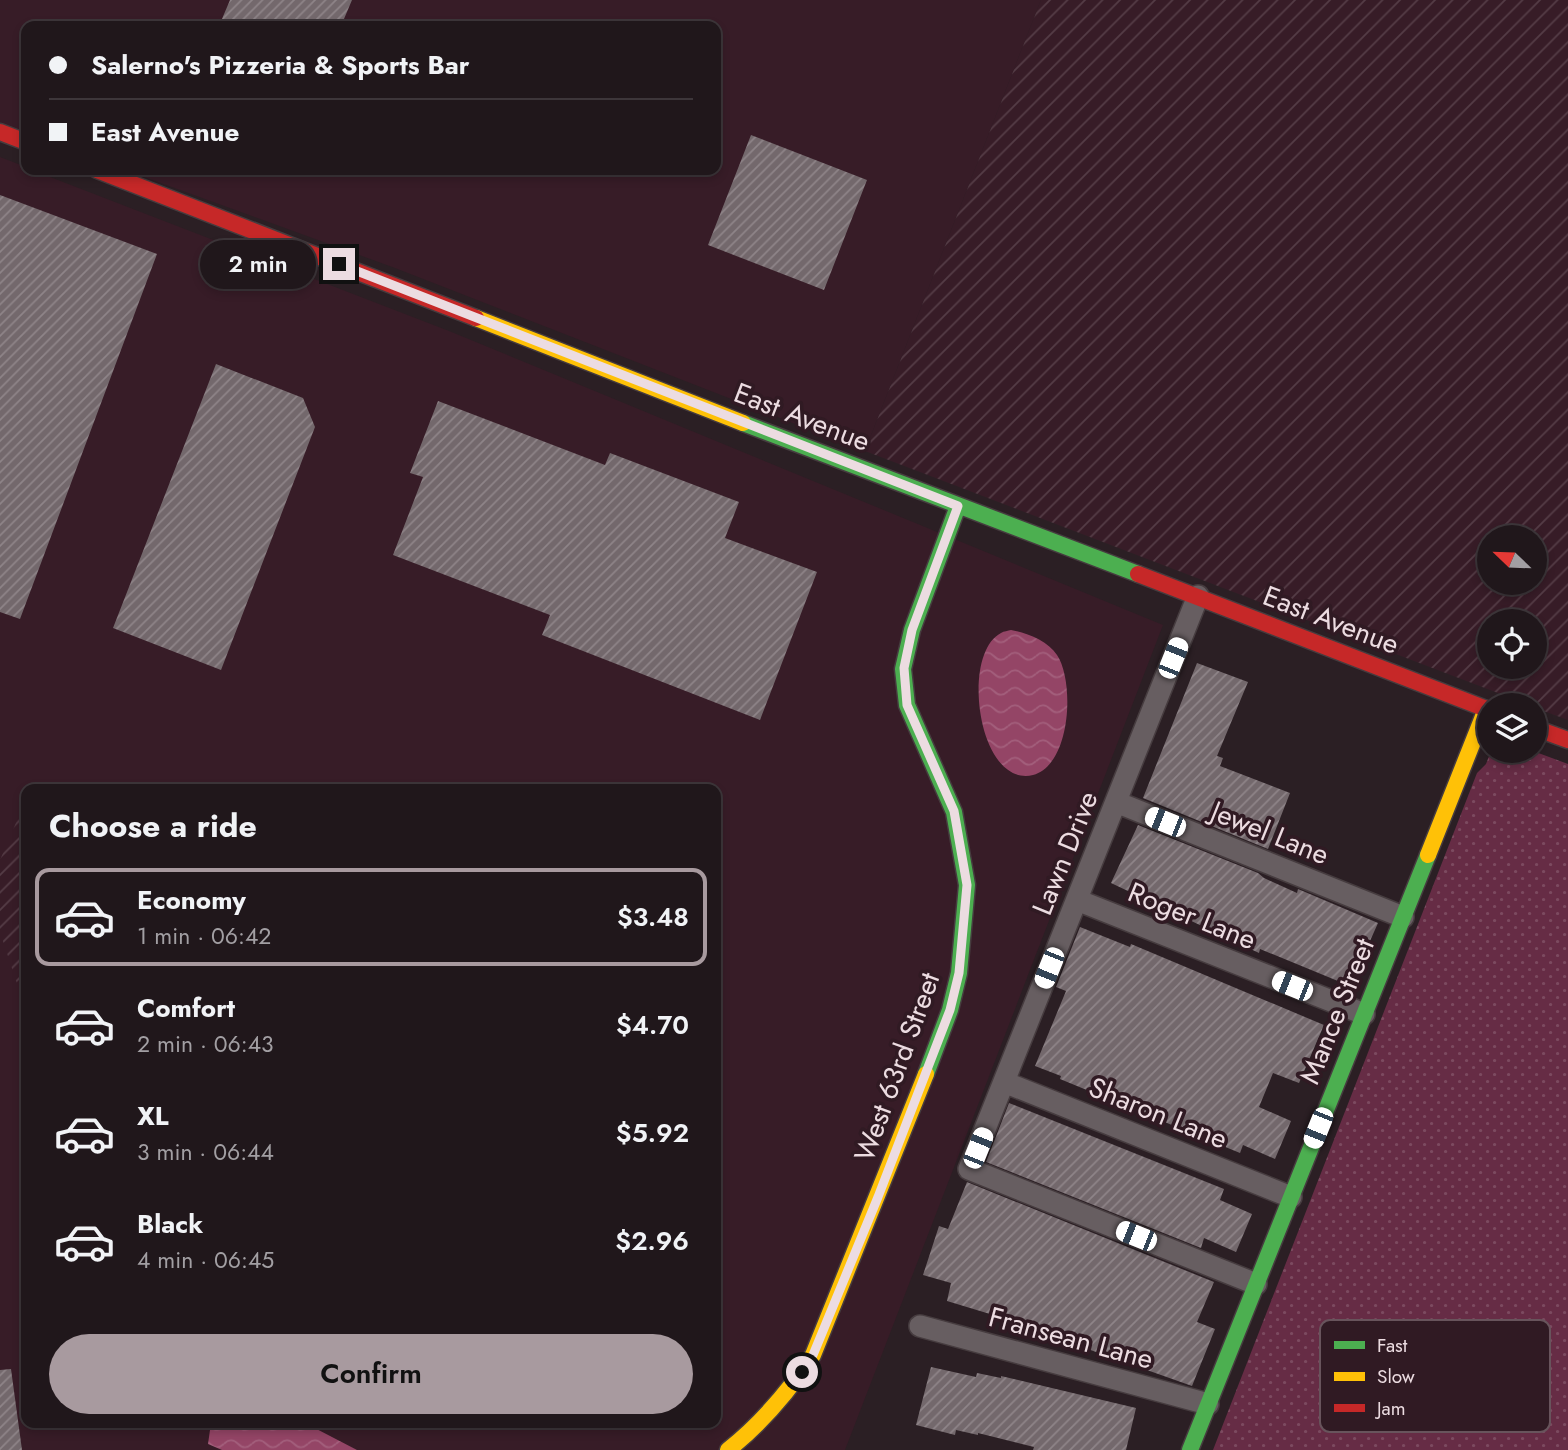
<!DOCTYPE html>
<html lang="en">
<head>
<meta charset="utf-8">
<style>
  :root { --surface:#20171b; --page:#282024; --text:#f1f3f6; --muted:#a29fa3; --line:#3d363a; --accent:#a89a9f }
  body { margin:0; font-family:Jost,sans-serif; background:var(--page); color:var(--text); height:100vh; display:flex; flex-direction:column; font-size:26px; white-space:nowrap }
  * { box-sizing:border-box; margin:0 }
  p { font-size:23px; color:var(--muted) }
  .icon { flex:none; width:38px; height:38px; fill:none; stroke:currentColor; stroke-width:2; stroke-linecap:round; stroke-linejoin:round }
  .map { position:relative; flex:1; overflow:hidden }
  .drawer { position:absolute; left:21px; top:784px; width:700px; height:644px; display:flex; flex-direction:column; background:var(--surface); border-radius:14px; box-shadow:0 4px 10px #0003,0 0 0 2px var(--line) }
  .drawer>* { flex:none }
  .top-card { position:absolute; left:21px; top:21px; width:700px; height:154px; border-radius:14px; box-shadow:0 4px 10px #0003,0 0 0 2px var(--line); display:grid; align-content:center; height:154px; padding:0 28px; background:var(--surface) }
  .needle { width:46px; rotate:293deg }
  .fabs { position:absolute; left:1477px; top:525px; display:grid; gap:14px }
  .fabs a { display:grid; place-items:center; width:70px; height:70px; border-radius:50%; background:var(--surface); box-shadow:0 4px 10px #0003,0 0 0 2px var(--line); font-size:35px }
  .end { position:absolute; width:32px; height:32px; margin:-16px; border:9px solid #ecdce1; background:#111; box-shadow:0 0 0 4px #111 }
  .from { border-radius:50% }
  .bubble { position:absolute; height:49px; border-radius:24px; background:var(--surface); box-shadow:0 4px 10px #0003,0 0 0 2px var(--line); font-size:23px; font-weight:600; line-height:49px; text-align:center }
  .car { position:absolute; width:21px; height:42px; margin:-21px -10px; border-radius:9px; box-shadow:0 0 5px 2px #0007; background:linear-gradient(#fff 24%,#345 0 40%,#fff 0 76%,#345 0 86%,#fff 0) }
  .top-card b { display:flex; align-items:center; gap:24px; height:66px; font-size:26px }
  .top-card b+b { border-top:2px solid var(--line) }
  .top-card i { width:18px; height:18px; background:var(--text) }
  ul { padding:0; list-style:none }
  li { display:flex; align-items:center; gap:21px; height:98px; margin:0 14px 10px; padding:0 14px; border:4px solid transparent; border-radius:14px }
  li div { flex:1 }
  li b { display:block; font-size:26px }
  li em { font-style:normal; font-weight:600 }
  li.on { border-color:var(--accent) }
  li>.icon { width:63px; height:63px; stroke-width:1.5 }
  h2 { padding:0 28px; font-size:32px; line-height:84px }
  .primary-button { display:flex; gap:14px; margin-top:auto; padding:14px 28px }
  .primary-button a { flex:1; height:80px; border-radius:42px; background:var(--accent); color:#111; font-size:28px; font-weight:600; line-height:80px; text-align:center }
  .map>svg:first-child { display:block }
  .built { fill:#371c27; fill-rule:evenodd }
  .industrial { fill:url(#industrial-furrows); fill-rule:evenodd }
  .park { fill:url(#park-dots) }
  .water { fill:url(#water-waves) }
  .building { fill:url(#building-hatch) }
  .lines { fill:none; stroke-linecap:round; stroke-linejoin:round }
  .street-casing { stroke:#463c3f; stroke-width:24 }
  .fast-casing { stroke:#463c3f; stroke-width:19 }
  .slow-casing { stroke:#463c3f; stroke-width:19 }
  .jam-casing { stroke:#463c3f; stroke-width:19 }
  .street { stroke:#675e61; stroke-width:21 }
  .fast { stroke:#4caf50; stroke-width:16 }
  .slow { stroke:#ffc107; stroke-width:16 }
  .jam { stroke:#c62828; stroke-width:16 }
  .route { stroke:#ecdce1; stroke-width:9 }
  .labels { text-anchor:middle; dominant-baseline:central; stroke-width:7; stroke-linejoin:round; paint-order:stroke }
  .street-label { font-size:28px; fill:#ecdce1; stroke:#301a23 }
  .key { fill:#301a23; stroke:#68545c; stroke-width:2 }
  .key-label { font-size:19px; fill:#ecdce1 }
</style>
</head>
<body>
<div class="map">
<svg width="1568" height="1450" viewBox="0 0 1568 1450">
  <defs>
    <pattern id="industrial-furrows" width="10" height="10" patternUnits="userSpaceOnUse" patternTransform="scale(1.75)"><rect width="10" height="10" fill="#371c27"/><path d="M-1 1l2-2M0 10L10 0M9 11l2-2" fill="none" stroke="#543c46"/></pattern>
    <pattern id="park-dots" width="8" height="8" patternUnits="userSpaceOnUse" patternTransform="scale(1.75)"><rect width="8" height="8" fill="#662c45"/><path d="M2 2h.1M6 6h.1" fill="none" stroke="#7c4a60" stroke-width="1.8" stroke-linecap="round"/></pattern>
    <pattern id="water-waves" width="16" height="10" patternUnits="userSpaceOnUse" patternTransform="scale(1.75)"><rect width="16" height="10" fill="#944566"/><path d="M0 5q4-4 8 0t8 0" fill="none" stroke="#a35f7c"/></pattern>
    <pattern id="building-hatch" width="6" height="6" patternUnits="userSpaceOnUse" patternTransform="scale(1.75)"><rect width="6" height="6" fill="#73686c"/><path d="M-1 1l2-2M0 6l6-6M5 7l2-2" fill="none" stroke="#8e8488"/></pattern>
  </defs>
  <rect width="100%" height="100%" fill="#2b1f24"/>
  <path class="built" d="M0 0H1041L865 451 395 268 125 170H716V26H26V134L0 124Z
    M0 157 26 167V170H32L449 331 1163 625 845 1450H0ZM26 789H716V1423H26Z"/>
  <path class="industrial" d="M1041 0H1568V720L1535 708V705H1529L865 451ZM1489 537H1535V583H1489ZM1489 621H1535V667H1489Z
    M18 818 26 821V1011L0 932V860Z"/>
  <path class="park" d="M1491 751H1533L1568 764V1450H1213L1477 773 1486 764Z"/>
  <path class="water" d="M1011 630C1027 633 1048 641 1057 655 1075 682 1071 765 1033 775 978 788 960 654 1001 633 1004 631 1008 631 1011 630Z
    M211 1423H305L357 1450H222L208 1444Z"/>
  <path class="building" d="M230 0H352L341 26H219Z
    M751 135 867 180 824 290 708 245Z
    M0 195 157 254 20 619 0 612Z
    M216 364 303 398 315 427 221 670 113 628Z
    M438 401 605 465 610 453 739 502 725 538 817 572 760 720 542 635 550 615 393 555 423 477 410 473Z
    M1197 663 1248 682 1217 756 1223 758 1220 766 1290 793 1268 849 1143 798Z
    M1138 825 1258 873 1264 878 1297 893 1298 889 1378 923 1350 986 1260 949 1259 953 1111 883Z
    M1080 927 1130 947 1131 944 1324 1025 1299 1083 1273 1073 1259 1107 1291 1121 1275 1159 1243 1145 1240 1153 1060 1079 1061 1076 1035 1066 1066 991 1056 987Z
    M1009 1103 1224 1189 1220 1200 1252 1214 1236 1252 1204 1238 1201 1248 986 1162Z
    M967 1182 1214 1282 1197 1322 1215 1329 1192 1386 1082 1347 1083 1342 947 1301 951 1283 923 1275 939 1226 948 1229Z
    M931 1367 976 1377 977 1373 1001 1378V1376L1136 1408 1126 1450H1033L1034 1447 978 1433V1435L956 1430 955 1435 916 1425Z
    M11 1369 22 1450H0V1370Z"/>
  <g class="lines">
    <g class="street-casing">
      <path id="street" d="M1198 596 969 1169 1256 1284
        M1116 802 1403 917
        M1077 900 1364 1014
        M1004 1082 1291 1197
        M920 1326 1208 1404"/>
    </g>
    <g class="fast-casing">
      <path id="fast" d="M743 423 1138 574
        M926 1074 950 1010 959 973 967 885 954 812 907 705 903 669 912 630 958 506
        M1190 1450 1428 855"/>
    </g>
    <g class="slow-casing">
      <path id="slow" d="M476 318 743 423
        M1428 855 1486 709
        M728 1450C762 1423 789 1391 813 1355L926 1074"/>
    </g>
    <g class="jam-casing">
      <path id="jam" d="M0 132 26 142
        M97 170 476 318
        M1138 574 1489 710
        M1535 728 1568 740"/>
    </g>
    <use href="#street" class="street"/>
    <use href="#fast" class="fast"/>
    <use href="#slow" class="slow"/>
    <use href="#jam" class="jam"/>
  </g>
  <g class="lines">
    <path class="route" d="M339 264 958 506 912 630 904 668 907 705 954 811 967 885 959 973 950 1010 878 1197 813 1355 802 1372"/>
  </g>
  <g class="labels">
    <g class="street-label">
      <text transform="translate(802 417) rotate(21)">East Avenue</text>
      <text transform="translate(1331 620) rotate(21)">East Avenue</text>
      <text transform="translate(1270 833) rotate(22)">Jewel Lane</text>
      <text transform="translate(1065 853) rotate(-68)">Lawn Drive</text>
      <text transform="translate(1192 916) rotate(22)">Roger Lane</text>
      <text transform="translate(1337 1011) rotate(-68)">Mance Street</text>
      <text transform="translate(897 1067) rotate(-70)">West 63rd Street</text>
      <text transform="translate(1158 1113) rotate(22)">Sharon Lane</text>
      <text transform="translate(1071 1338) rotate(15)">Fransean Lane</text>
    </g>
  </g>
  <rect x="1320" y="1320" width="230" height="112" rx="10" class="key"/>
  <rect x="1334" y="1341" width="31" height="8" fill="#4caf50"/>
  <rect x="1334" y="1372" width="31" height="9" fill="#ffc107"/>
  <rect x="1334" y="1404" width="31" height="8" fill="#c62828"/>
  <g class="key-label">
    <text x="1377" y="1352">Fast</text>
    <text x="1377" y="1383">Slow</text>
    <text x="1377" y="1415">Jam</text>
  </g>
</svg>
<div class="fabs">
<a><svg class="needle" viewBox="-14 -14 28 28"><path d="M0-13l5 13h-10z" fill="#e53935"/><path d="M0 13l5-13h-10z" fill="#a29fa3"/></svg></a>
<a><svg class="icon" aria-label="locate" viewBox="0 0 24 24"><circle cx="12" cy="12" r="6"/><path d="M12 2v4M12 18v4M2 12h4M18 12h4"/></svg></a>
<a><svg class="icon" aria-label="layers" viewBox="0 0 24 24"><path d="M12 4l9 5-9 5-9-5zM3 14l9 5 9-5"/></svg></a>
</div>
<i class="end from" style="left:802px;top:1372px"></i>
<i class="end" style="left:339px;top:264px"></i>
<div class="bubble" style="left:200px;top:240px;width:116px">2 min</div>
<i class="car" style="left:1173px;top:658px;rotate:22deg"></i>
<i class="car" style="left:1165px;top:822px;rotate:292deg"></i>
<i class="car" style="left:1049px;top:968px;rotate:202deg"></i>
<i class="car" style="left:1292px;top:986px;rotate:292deg"></i>
<i class="car" style="left:1318px;top:1128px;rotate:202deg"></i>
<i class="car" style="left:978px;top:1148px;rotate:22deg"></i>
<i class="car" style="left:1136px;top:1236px;rotate:292deg"></i>
<div class="top-card">
<b><i class="from"></i>Salerno's Pizzeria &amp; Sports Bar</b>
<b><i></i>East Avenue</b>
</div>
<section class="drawer">
<h2>Choose a ride</h2>
<ul>
<li class="on"><svg class="icon" aria-label="car" viewBox="0 0 24 24"><path d="M5 17H2v-5l4-1 3-4h7l3 4 3 1v5h-3M9 17h6M6 11h13"/><circle cx="7" cy="17" r="2"/><circle cx="17" cy="17" r="2"/></svg><div><b>Economy</b><p>1 min · 06:42</p></div><em>$3.48</em></li>
<li><svg class="icon" aria-label="car" viewBox="0 0 24 24"><path d="M5 17H2v-5l4-1 3-4h7l3 4 3 1v5h-3M9 17h6M6 11h13"/><circle cx="7" cy="17" r="2"/><circle cx="17" cy="17" r="2"/></svg><div><b>Comfort</b><p>2 min · 06:43</p></div><em>$4.70</em></li>
<li><svg class="icon" aria-label="car" viewBox="0 0 24 24"><path d="M5 17H2v-5l4-1 3-4h7l3 4 3 1v5h-3M9 17h6M6 11h13"/><circle cx="7" cy="17" r="2"/><circle cx="17" cy="17" r="2"/></svg><div><b>XL</b><p>3 min · 06:44</p></div><em>$5.92</em></li>
<li><svg class="icon" aria-label="car" viewBox="0 0 24 24"><path d="M5 17H2v-5l4-1 3-4h7l3 4 3 1v5h-3M9 17h6M6 11h13"/><circle cx="7" cy="17" r="2"/><circle cx="17" cy="17" r="2"/></svg><div><b>Black</b><p>4 min · 06:45</p></div><em>$2.96</em></li>
</ul>
<div class="primary-button"><a>Confirm</a></div>
</section>
</div>
</body>
</html>
